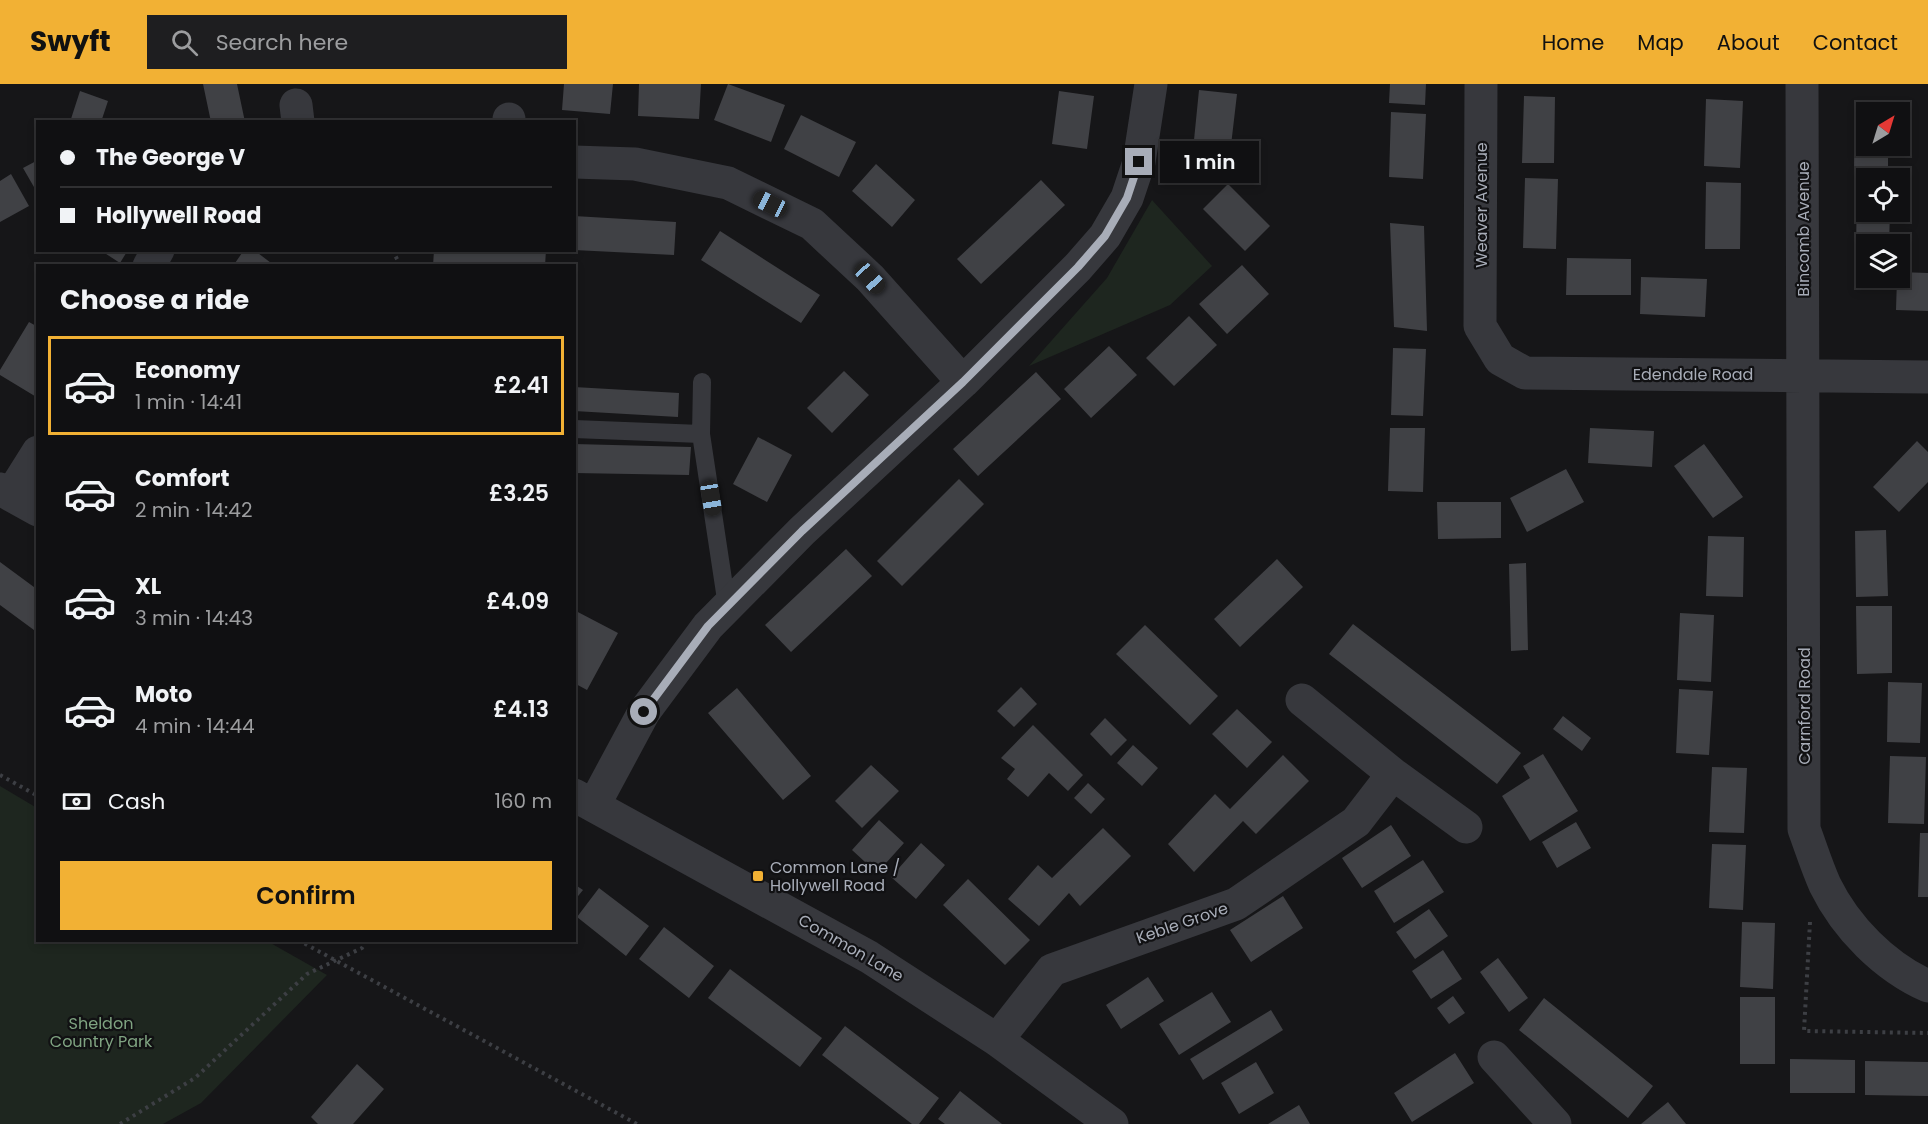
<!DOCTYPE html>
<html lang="en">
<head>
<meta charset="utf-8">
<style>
  :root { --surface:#101012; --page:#1e1e20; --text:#f1f3f6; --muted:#9c9d9f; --line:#303032; --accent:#f2b134 }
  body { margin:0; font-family:Poppins,sans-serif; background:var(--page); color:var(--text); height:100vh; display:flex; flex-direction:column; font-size:22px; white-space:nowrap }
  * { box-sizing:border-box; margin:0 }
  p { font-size:20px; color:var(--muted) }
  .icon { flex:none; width:33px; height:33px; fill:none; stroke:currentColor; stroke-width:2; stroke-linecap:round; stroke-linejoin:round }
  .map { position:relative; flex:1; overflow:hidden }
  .drawer { position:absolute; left:36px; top:180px; width:540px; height:678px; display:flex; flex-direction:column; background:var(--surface); border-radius:0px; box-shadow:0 3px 9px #0003,0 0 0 2px var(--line) }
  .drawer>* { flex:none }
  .guide { position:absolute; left:36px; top:36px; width:540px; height:132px; border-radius:0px; box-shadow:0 3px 9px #0003,0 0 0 2px var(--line); display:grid; align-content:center; height:132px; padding:0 24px; background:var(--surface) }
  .needle { width:39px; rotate:38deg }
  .tools { position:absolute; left:1856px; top:18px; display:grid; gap:12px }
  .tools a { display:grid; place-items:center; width:54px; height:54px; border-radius:0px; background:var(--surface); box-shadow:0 3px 9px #0003,0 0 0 2px var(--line); font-size:30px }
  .end { position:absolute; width:27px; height:27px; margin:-14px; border:8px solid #a8adb8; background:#111; box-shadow:0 0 0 3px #111 }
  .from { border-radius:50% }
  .bubble { position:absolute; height:42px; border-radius:0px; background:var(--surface); box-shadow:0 3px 9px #0003,0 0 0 2px var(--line); font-size:20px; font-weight:600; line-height:42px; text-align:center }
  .car { position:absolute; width:18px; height:36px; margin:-18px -9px; border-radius:8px; box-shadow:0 0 4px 2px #0007; background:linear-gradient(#222 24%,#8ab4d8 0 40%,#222 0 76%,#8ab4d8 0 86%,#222 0) }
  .guide b { display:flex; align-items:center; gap:21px; height:57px; font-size:22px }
  .guide b+b { border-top:2px solid var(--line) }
  .guide i { width:15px; height:15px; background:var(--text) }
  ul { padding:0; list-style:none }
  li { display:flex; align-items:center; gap:18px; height:99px; margin:0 12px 9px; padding:0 12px; border:3px solid transparent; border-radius:0px }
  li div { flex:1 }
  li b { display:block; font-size:22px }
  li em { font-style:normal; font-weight:600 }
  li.selected { border-color:var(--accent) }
  li>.icon { width:54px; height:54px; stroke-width:1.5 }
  h2 { padding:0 24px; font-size:27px; line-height:72px }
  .pay { display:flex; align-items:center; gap:15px; height:66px; padding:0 24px; font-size:22px }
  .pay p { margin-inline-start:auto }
  .primary-button { display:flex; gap:12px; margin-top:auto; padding:12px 24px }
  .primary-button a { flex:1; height:69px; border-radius:0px; background:var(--accent); color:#111; font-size:24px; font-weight:600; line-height:69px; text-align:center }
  header { display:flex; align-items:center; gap:36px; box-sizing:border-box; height:84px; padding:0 30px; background:var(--accent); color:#111 }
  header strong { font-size:28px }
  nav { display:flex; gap:33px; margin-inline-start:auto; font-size:21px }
  .search { width:420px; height:54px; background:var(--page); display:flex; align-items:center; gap:15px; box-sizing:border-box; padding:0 21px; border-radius:0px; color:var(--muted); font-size:22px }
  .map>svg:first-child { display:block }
  .green { fill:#1e261f }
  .building { fill:#404145 }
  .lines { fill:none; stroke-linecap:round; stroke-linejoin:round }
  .path { stroke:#3d3f44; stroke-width:4; stroke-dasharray:3 4.5; stroke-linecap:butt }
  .lane { stroke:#37383d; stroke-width:18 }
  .street { stroke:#37383d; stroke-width:33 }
  .route { stroke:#a8adb8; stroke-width:8 }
  .poi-dot { fill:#f2b134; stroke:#111113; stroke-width:2 }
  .labels { text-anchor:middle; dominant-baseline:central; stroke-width:4.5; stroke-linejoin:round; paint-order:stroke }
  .street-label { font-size:16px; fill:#a8adb8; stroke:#111113 }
  .poi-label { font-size:16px; fill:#a8adb8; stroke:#111113; text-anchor:start }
  .park-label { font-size:16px; fill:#7fa381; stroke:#111113 }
</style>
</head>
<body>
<header>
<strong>Swyft</strong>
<div class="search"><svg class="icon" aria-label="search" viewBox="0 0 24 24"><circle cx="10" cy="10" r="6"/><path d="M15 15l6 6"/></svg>Search here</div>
<nav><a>Home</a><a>Map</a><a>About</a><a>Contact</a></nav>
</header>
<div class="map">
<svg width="1928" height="1040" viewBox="0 0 1928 1040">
  <rect width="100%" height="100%" fill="#161618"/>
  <path class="green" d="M1152 116 1212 182 1170 221 1029 282 1107 194Z
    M0 702 37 724 38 856 267 857 327 891 201 1019 163 1040H0Z"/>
  <path class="building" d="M203 0H237L245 38H211Z
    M564 0H613L610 30 562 26Z
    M639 0H701L699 35 638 32Z
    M728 0 785 21 771 58 714 36Z
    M1390 0H1426L1425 21 1389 19Z
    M1199 6 1237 10 1230 70 1193 66Z
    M80 7 108 17 101 38H70Z
    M1059 7 1094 12 1087 65 1052 60Z
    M1524 12 1555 13 1554 79H1522Z
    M1706 15 1743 17 1740 84 1704 82Z
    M1855 16 1889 17V28H1866V62H1888V86L1854 85Z
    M1391 28 1426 30 1423 95 1389 93Z
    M801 31 856 58 839 93 784 65Z
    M38 76V110L23 84Z
    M876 80 915 116 892 143 852 107Z
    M11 90 29 122 0 138V97Z
    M1525 94 1558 95 1556 165 1523 164Z
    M1041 96 1065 121 981 200 957 175Z
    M1706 98 1741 99 1740 165H1705Z
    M1857 99H1866V128H1890L1889 160H1866V169H1856Z
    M1228 100 1270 142 1245 167 1203 125Z
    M574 132 676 138 674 171 574 166Z
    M1390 139 1424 142 1427 247 1394 243Z
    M720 147 820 211 801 239 701 176Z
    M100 166H128L120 179Z
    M244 166H254L275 182H233Z
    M434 166H546L545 182H433Z
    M1567 174 1631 175V211H1566Z
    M1242 181 1269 210 1227 250 1199 220Z
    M1899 188 1928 189V227L1896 226 1897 194H1899Z
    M1641 193 1707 195 1705 233 1640 230Z
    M1189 232 1217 261 1174 302 1146 274Z
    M29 238 38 243V314L0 291V286Z
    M1109 262 1137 291 1091 334 1064 305Z
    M1393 264 1426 265 1423 332 1391 331Z
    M844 287 869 311 832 349 807 324Z
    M1036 288 1061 315 978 392 953 365Z
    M574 303 679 309 678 333 574 327Z
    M1390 344H1425L1423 408 1388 407Z
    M1590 344 1654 347 1652 383 1588 379Z
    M758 353 792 371 767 418 733 400Z
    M1917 357 1928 368V398L1899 428 1873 403Z
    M574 360 691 363 689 391 574 389Z
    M1704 360 1743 413 1713 434 1674 382Z
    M1566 385 1584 418 1527 448 1510 414Z
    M959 395 984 420 902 502 877 477Z
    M1437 418H1501V454L1438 455Z
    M1886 446 1888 512 1856 513 1855 447Z
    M1708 452 1744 453 1743 513 1706 512Z
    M846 465 872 492 791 568 765 541Z
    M1277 475 1303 503 1240 563 1214 535Z
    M0 478 38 506V549L0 521Z
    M1526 479 1528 566 1511 567 1509 480Z
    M1856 522H1892V589L1857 590Z
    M574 526 618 549 587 606 574 599Z
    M1680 529 1714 531 1711 598 1677 596Z
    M1353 540 1521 669 1497 700 1329 570Z
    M1145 541 1218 612 1190 641 1116 570Z
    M1888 598 1922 599 1920 659 1887 658Z
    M1021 603 1037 620 1014 643 997 627Z
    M737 604 811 692 783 716 708 629Z
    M1679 605 1713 607 1709 671 1676 669Z
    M1237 625 1272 658 1247 684 1212 650Z
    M1563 632 1591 654 1582 667 1553 645Z
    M1105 634 1127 656 1111 672 1090 650Z
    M1033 641 1083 691 1068 707 1049 689 1028 713 1007 695 1015 685 1001 674Z
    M1133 661 1158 684 1142 702 1117 679Z
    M1543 670 1578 727 1530 757 1502 712 1530 694 1523 682Z
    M1283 671 1309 697 1256 750 1243 737 1194 788 1168 760 1215 710 1230 725Z
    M1890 672 1926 673 1924 740 1888 739Z
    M871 681 899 707 862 744 835 717Z
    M1712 683 1747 684 1744 749 1709 748Z
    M1088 699 1105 715 1091 730 1074 714Z
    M879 736 904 759 877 789 852 766Z
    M1576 738 1591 764 1557 784 1542 758Z
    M1391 741 1411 772 1362 804 1342 774Z
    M1103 744 1131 772 1080 822 1069 809 1039 842 1008 815 1038 781 1052 794Z
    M1920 749H1928V813H1918Z
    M921 759 945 781 916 815 891 793Z
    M1712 760 1746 761 1743 826 1709 824Z
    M1423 776 1444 808 1394 839 1374 807Z
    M968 795 1030 856 1005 881 943 821Z
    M574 800 583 806 574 817Z
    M599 804 649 842 626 872 577 833Z
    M1283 812 1303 844 1251 878 1230 846Z
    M1429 825 1448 852 1415 875 1396 848Z
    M1742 838 1775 839 1773 905 1740 903Z
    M664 843 714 882 689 914 639 875Z
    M1443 866 1462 895 1431 915 1412 887Z
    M1498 874 1528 914 1509 928 1480 888Z
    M730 885 822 954 800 983 708 914Z
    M1148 893 1164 917 1121 945 1106 921Z
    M1212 908 1231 938 1179 971 1159 940Z
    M1453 912 1465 929 1449 940 1437 924Z
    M1740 913H1775V980H1740Z
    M1544 914 1653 1002 1628 1034 1519 946Z
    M1271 926 1283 946 1203 996 1190 975Z
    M845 942 939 1014 919 1040H912L822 971Z
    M1455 969 1474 999 1412 1038 1394 1009Z
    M1790 975 1855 976V1009H1790Z
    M1865 977 1928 978V1012L1865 1011Z
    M1256 978 1274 1009 1239 1030 1221 999Z
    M357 980 384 1005 353 1040H318L311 1033Z
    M960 1007 1002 1040H945L938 1035Z
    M1668 1018 1686 1040H1641Z
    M1299 1021 1310 1040H1268Z"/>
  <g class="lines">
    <path class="path" d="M392 166 401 182
      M0 691 38 712
      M1810 838 1804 947 1928 949
      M298 856 637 1040
      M120 1040 195 994 307 890 362 864 367 856"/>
    <path class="lane" d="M574 345 701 350 702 298
      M701 350 727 522"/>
    <path class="street" d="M1481 0 1480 242 1500 275 1525 289 1928 293
      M1802 0 1804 745C1811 764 1817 783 1825 801 1846 844 1885 883 1928 902
      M296 21 298 38
      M509 35V38
      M574 78 635 80 728 99 812 140 870 194 963 298
      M149 182 158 166
      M0 405 38 426
      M11 411 38 368
      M1302 616 1393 690
      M574 711 869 873 997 956 1112 1040
      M594 721 644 628 708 542 802 447 963 298 1078 183 1105 152 1127 114 1139 78 1151 0
      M997 956 1052 886 1236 820 1356 738 1393 690 1466 743
      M1494 973 1555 1040"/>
  </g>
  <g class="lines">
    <path class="route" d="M644 628 708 542 802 447 963 298 1078 183 1105 152 1127 114 1139 78"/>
  </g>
  <rect class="poi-dot" x="752" y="786" width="12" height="12" rx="3"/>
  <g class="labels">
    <g class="street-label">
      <text transform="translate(1481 121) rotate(-90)">Weaver Avenue</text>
      <text transform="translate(1803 145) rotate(-90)">Bincomb Avenue</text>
      <text x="1693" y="290">Edendale Road</text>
      <text transform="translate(1804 622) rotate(-90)">Carnford Road</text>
      <text transform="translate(1182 839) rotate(-19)">Keble Grove</text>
      <text transform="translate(851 864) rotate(30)">Common Lane</text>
    </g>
    <g class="poi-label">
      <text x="770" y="783">Common Lane /<tspan x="770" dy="18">Hollywell Road</tspan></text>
    </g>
    <g class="park-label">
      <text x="101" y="939">Sheldon<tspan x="101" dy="18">Country Park</tspan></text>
    </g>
  </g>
</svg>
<div class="tools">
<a><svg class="needle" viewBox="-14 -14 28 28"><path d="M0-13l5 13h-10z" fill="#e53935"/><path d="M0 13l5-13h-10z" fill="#9c9d9f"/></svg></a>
<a><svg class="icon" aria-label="locate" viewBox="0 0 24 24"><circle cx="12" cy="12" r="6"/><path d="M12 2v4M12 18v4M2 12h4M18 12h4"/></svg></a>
<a><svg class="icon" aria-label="layers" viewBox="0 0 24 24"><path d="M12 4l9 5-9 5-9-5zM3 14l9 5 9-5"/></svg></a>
</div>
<i class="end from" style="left:644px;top:628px"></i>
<i class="end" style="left:1139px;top:78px"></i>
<div class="bubble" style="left:1160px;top:57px;width:99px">1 min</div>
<i class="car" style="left:770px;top:120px;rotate:296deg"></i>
<i class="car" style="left:870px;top:194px;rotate:138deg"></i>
<i class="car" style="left:711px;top:414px;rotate:171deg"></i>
<div class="guide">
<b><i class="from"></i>The George V</b>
<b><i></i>Hollywell Road</b>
</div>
<section class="drawer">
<h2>Choose a ride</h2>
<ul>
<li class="selected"><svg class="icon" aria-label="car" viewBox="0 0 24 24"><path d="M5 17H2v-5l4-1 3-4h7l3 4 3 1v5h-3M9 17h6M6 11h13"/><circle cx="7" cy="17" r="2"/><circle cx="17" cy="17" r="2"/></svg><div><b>Economy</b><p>1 min · 14:41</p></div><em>£2.41</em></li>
<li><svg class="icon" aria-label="car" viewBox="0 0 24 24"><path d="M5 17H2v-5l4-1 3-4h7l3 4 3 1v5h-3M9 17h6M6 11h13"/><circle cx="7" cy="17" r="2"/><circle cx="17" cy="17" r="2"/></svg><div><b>Comfort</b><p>2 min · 14:42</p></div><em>£3.25</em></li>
<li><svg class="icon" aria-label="car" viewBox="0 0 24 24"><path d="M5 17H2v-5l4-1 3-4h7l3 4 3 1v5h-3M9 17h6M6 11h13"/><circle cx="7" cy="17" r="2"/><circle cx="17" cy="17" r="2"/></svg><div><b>XL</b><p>3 min · 14:43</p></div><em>£4.09</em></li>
<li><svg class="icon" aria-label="car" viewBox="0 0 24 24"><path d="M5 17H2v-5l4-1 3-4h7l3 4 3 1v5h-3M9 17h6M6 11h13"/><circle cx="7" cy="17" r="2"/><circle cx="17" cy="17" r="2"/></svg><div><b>Moto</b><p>4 min · 14:44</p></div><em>£4.13</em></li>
</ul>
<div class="pay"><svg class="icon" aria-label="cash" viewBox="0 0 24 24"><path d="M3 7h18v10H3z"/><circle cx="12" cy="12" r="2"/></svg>Cash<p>160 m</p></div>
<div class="primary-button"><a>Confirm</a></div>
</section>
</div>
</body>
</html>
